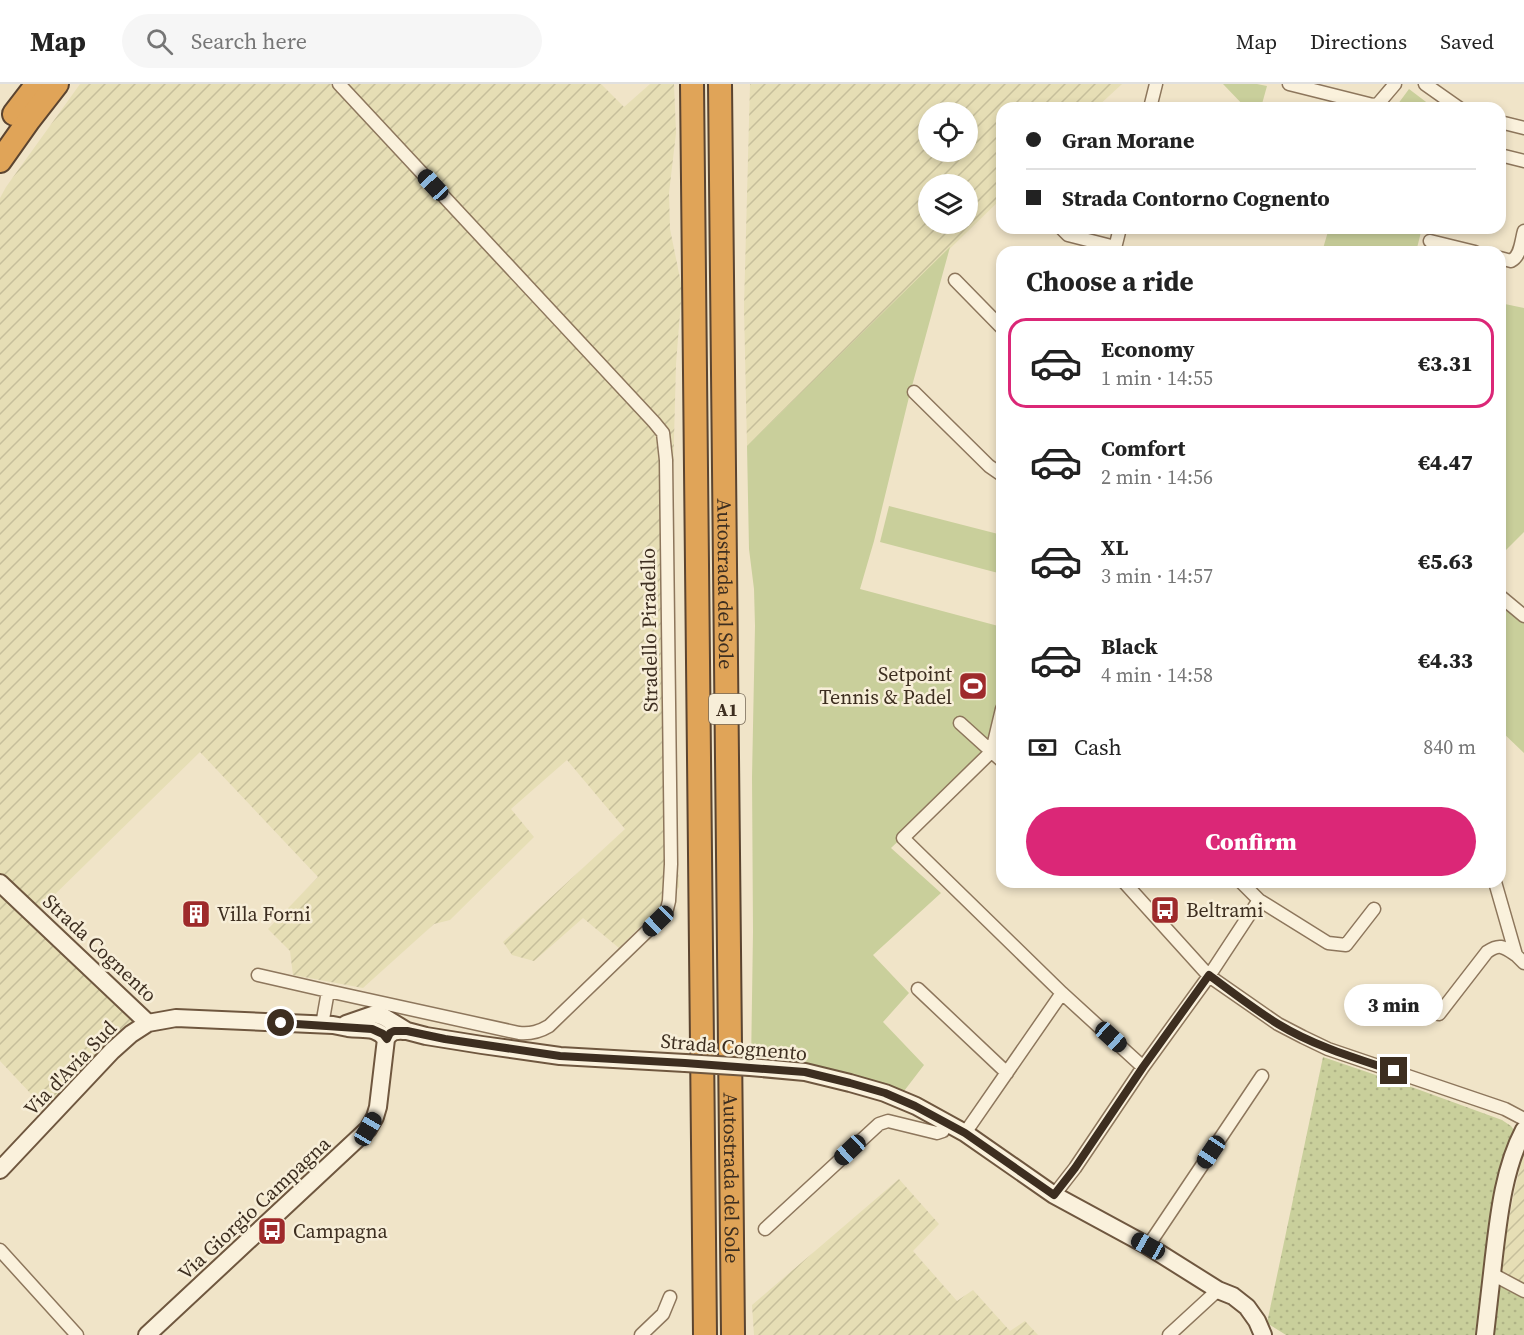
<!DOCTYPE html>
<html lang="en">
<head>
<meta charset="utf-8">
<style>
  :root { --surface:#fff; --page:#f6f6f6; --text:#222; --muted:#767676; --line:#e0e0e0; --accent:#db2777 }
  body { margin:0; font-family:"Source Serif 4",serif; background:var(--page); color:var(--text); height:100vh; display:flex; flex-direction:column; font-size:22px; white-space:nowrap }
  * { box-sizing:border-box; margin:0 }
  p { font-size:20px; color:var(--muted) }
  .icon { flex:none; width:33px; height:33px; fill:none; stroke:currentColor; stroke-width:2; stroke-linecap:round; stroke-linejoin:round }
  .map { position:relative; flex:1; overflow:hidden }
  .drawer { position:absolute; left:996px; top:162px; width:510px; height:642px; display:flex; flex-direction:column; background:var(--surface); border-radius:18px; box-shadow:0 3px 9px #0003 }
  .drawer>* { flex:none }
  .banner { position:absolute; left:996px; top:18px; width:510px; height:132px; border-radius:18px; box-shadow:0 3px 9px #0003; display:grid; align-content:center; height:132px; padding:0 30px; background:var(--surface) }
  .tools { position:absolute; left:918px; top:18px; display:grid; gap:12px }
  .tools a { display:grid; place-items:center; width:60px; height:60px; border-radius:50%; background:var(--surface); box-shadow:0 3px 9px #0003; font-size:30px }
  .end { position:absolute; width:27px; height:27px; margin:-14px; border:8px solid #3d2e20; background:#fff; box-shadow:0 0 0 3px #fff }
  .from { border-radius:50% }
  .bubble { position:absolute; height:42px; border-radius:21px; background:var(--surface); box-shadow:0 3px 9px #0003; font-size:20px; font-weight:800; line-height:42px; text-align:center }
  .car { position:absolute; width:18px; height:36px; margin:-18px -9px; border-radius:8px; box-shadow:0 0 4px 2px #0007; background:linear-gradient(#222 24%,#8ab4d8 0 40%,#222 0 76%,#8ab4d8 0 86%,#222 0) }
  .banner b { display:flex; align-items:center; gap:21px; height:57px; font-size:22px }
  .banner b+b { border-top:2px solid var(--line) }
  .banner i { width:15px; height:15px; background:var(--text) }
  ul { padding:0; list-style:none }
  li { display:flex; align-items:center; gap:18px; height:90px; margin:0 12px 9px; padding:0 18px; border:3px solid transparent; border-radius:18px }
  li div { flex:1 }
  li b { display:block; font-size:22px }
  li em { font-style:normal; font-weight:800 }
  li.on { border-color:var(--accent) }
  li>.icon { width:54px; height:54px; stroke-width:1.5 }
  h2 { padding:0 30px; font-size:27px; line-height:72px }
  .pay { display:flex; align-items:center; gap:15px; height:66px; padding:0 30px; font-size:22px }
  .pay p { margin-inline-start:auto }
  .button { display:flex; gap:12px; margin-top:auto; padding:12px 30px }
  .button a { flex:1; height:69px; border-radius:36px; background:var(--accent); color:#fff; font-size:24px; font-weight:800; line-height:69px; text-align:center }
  header { display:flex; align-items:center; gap:36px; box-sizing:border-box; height:84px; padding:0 30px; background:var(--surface); border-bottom:2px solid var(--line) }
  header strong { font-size:28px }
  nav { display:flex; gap:33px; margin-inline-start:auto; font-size:21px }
  .search { width:420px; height:54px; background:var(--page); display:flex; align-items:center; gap:15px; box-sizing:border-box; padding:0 21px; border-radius:33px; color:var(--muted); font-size:22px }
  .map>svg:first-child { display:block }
  .farmland { fill:url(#farmland-furrows); fill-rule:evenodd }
  .green { fill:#c9cf9b }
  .garden { fill:url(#garden-dots) }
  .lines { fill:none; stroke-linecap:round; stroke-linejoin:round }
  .street-casing { stroke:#8d765c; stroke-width:15 }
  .secondary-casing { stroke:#6f573f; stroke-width:20 }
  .highway-casing { stroke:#5b4430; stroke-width:26 }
  .street { stroke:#faf1dc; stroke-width:12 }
  .secondary { stroke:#faf1dc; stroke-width:16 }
  .highway { stroke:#e0a458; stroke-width:22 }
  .secondary-bridge-casing { stroke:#6f573f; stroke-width:20; stroke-linecap:butt }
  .secondary-bridge { stroke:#faf1dc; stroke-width:16 }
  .route { stroke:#3d2e20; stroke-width:8 }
  .labels { text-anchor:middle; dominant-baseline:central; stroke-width:5; stroke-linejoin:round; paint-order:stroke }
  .shield { fill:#f7eed8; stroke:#756857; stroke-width:1.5 }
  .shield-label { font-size:18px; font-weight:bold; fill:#3d2e20 }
  .street-label { font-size:20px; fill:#3d2e20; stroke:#f7eed8 }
  .poi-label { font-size:20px; fill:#3d2e20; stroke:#f7eed8; text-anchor:start }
</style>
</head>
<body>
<header>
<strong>Map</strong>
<div class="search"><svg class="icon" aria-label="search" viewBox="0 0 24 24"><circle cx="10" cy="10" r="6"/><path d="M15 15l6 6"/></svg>Search here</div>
<nav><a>Map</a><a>Directions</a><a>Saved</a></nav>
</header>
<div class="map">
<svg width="1524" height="1251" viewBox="0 0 1524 1251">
  <defs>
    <pattern id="farmland-furrows" width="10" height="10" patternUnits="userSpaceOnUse" patternTransform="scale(1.5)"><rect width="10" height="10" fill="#e6deb5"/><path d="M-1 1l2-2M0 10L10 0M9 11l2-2" fill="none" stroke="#c6bf9b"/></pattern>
    <pattern id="garden-dots" width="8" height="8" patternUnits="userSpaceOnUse" patternTransform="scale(1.5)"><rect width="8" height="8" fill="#c9cf9b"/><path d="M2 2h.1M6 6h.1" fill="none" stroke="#aeb285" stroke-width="1.8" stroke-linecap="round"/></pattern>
  </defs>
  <rect width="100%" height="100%" fill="#f0e4c8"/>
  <path class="farmland" d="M80 0H601L624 23 650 0H674L676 49 669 109 670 145 682 204 676 280 673 393 674 707 679 803 619 864 583 834 534 877 512 871 503 858 625 745 567 676 511 725 534 753 450 836 434 840 363 904 293 891 290 867 268 845 318 793 200 668 37 828 135 917 133 937 49 1029 0 977V114L6 103Z
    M750 0H1122L1096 24H1002V114L747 362 744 223ZM928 28H968V68H928ZM968 100V140H928V100Z
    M1524 1066V1200L1499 1187 1514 1109Z
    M899 1095 939 1140 913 1167 957 1217 973 1206 1010 1247 1025 1237 1038 1251H754L752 1221Z"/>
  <path class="green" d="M1223 0H1257L1267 2 1262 20 1264 24H1246Z
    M1409 5 1434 24H1395Z
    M1329 144H1422L1416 168H1322Z
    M950 163 909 313 874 457 860 505 1002 543V629L992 668 891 764 941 809 873 871 909 909 883 938 924 981 901 1011 751 981 753 848 752 693 755 542 754 505 749 465 747 362Z
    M1500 219 1524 224V448L1500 472Z
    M889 422 1002 451V490L880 458Z
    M1500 514 1524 535V669L1500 646Z"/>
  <path class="garden" d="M1323 973 1417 1005 1502 1036 1511 1042 1516 1049 1496 1117 1483 1190 1475 1251H1286L1267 1239Z
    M1496 1199 1524 1213V1251H1491Z"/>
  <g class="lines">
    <g class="street-casing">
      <path id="street" d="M1289 0 1373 21 1378 20 1395 0
        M1425 0 1459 24
        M1150 24 1156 0
        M1500 38 1524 44
        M1500 71 1524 77
        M1061 144 1068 151 1115 163
        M1430 157 1475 168
        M1114 168 1120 144
        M1500 174 1511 177C1521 172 1521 157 1524 147
        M955 196 1002 244
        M914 308 989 382 1002 391
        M1500 512 1524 532
        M960 639 1002 677
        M992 667 903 754 1062 909 1143 983
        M992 667 1002 625
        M1124 798 1209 892 1278 940 1303 953 1328 965 1505 1025 1524 1035
        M1241 798 1259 816 1328 859 1346 861 1374 825
        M1495 798 1516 871 1524 879
        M258 891 328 907 322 941
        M918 905 1007 989
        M328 907 519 949C531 950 539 948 549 942L666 829 669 817 671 780 666 376 663 349 654 338 339 0
        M1439 930 1487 868C1500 859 1504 863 1516 871
        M965 1049 1062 909
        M1054 1111 1075 1084 1143 983 1209 892 1259 816
        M765 1145 879 1040 888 1037 937 1049 943 1047 946 1039
        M1148 1162 1262 992
        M0 1166 77 1251
        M1492 1190 1524 1207
        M641 1251 663 1230 670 1213
        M1169 1251 1218 1206"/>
    </g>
    <g class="secondary-casing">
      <path id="secondary" d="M0 799 148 939
        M346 940 375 930 384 933 407 947 426 952 482 961 560 972 685 979
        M750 983 805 988 850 999 885 1009 916 1022 965 1049 1054 1111 1148 1162 1218 1206 1233 1212 1247 1223 1257 1237 1263 1251
        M0 1086 112 967 131 950 148 939 176 934 333 941C338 942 343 943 348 944 363 946 376 942 386 955
        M147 1251 368 1045 375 1033 378 1023 386 955C392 945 398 947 407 947
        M1485 1251C1488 1225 1491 1199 1494 1172 1499 1130 1504 1084 1524 1046"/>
    </g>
    <g class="highway-casing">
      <g id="highway">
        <path d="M692 0 705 1251"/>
        <path id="s1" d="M720 0 733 1251"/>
        <path d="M14 30 37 0"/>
        <path d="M0 77 29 36 57 0"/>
      </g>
    </g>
    <use href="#street" class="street"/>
    <use href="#secondary" class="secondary"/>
    <use href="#highway" class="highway"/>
    <g class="secondary-bridge-casing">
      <path id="secondary-bridge" d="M685 979 750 983"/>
    </g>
    <use href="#secondary-bridge" class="secondary-bridge"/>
  </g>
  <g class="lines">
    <path class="route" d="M281 939 372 945 383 950 387 955 390 949 394 947H407L445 955 560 972 685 979 805 988 850 999 885 1009 915 1022 965 1049 1054 1111 1075 1084 1143 983 1209 891C1232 908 1254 925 1278 940 1314 962 1355 974 1394 987"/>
  </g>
  <defs>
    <g id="stadium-square" transform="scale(1.5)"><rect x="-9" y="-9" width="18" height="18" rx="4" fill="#9e2a2b" stroke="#f7eed8"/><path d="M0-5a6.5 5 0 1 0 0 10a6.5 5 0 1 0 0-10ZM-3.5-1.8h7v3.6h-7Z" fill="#fff"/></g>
    <g id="bus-square" transform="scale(1.5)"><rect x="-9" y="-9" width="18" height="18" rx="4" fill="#9e2a2b" stroke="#f7eed8"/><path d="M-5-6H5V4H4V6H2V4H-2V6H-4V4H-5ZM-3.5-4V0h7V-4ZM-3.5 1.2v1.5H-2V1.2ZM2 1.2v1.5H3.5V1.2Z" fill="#fff"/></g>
    <g id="building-square" transform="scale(1.5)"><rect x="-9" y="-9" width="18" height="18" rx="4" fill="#9e2a2b" stroke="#f7eed8"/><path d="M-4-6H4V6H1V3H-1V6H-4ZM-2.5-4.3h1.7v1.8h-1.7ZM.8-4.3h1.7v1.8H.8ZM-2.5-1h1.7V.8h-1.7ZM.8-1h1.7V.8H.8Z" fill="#fff"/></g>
  </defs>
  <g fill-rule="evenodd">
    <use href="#stadium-square" x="973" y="602"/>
    <use href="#bus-square" x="1165" y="826"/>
    <use href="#building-square" x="196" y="830"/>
    <use href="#bus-square" x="272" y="1147"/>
  </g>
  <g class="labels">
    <rect class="shield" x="709" y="610" width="36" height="30" rx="4.5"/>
    <g class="shield-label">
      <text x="727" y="625">A1</text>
    </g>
    <g class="street-label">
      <text stroke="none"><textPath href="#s1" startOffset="500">Autostrada del Sole</textPath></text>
      <text transform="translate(649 546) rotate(-91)">Stradello Piradello</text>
      <text transform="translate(100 864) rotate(43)">Strada Cognento</text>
      <text transform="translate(734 963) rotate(5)">Strada Cognento</text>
      <text transform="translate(70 984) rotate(-46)">Via d'Avia Sud</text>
      <text stroke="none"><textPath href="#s1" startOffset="1094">Autostrada del Sole</textPath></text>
      <text transform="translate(254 1124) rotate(-43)">Via Giorgio Campagna</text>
    </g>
    <g class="poi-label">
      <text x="952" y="590" text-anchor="end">Setpoint<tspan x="952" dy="23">Tennis &amp; Padel</tspan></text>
      <text x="1186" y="826">Beltrami</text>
      <text x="217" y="830">Villa Forni</text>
      <text x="293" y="1147">Campagna</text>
    </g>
  </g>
</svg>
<div class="tools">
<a><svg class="icon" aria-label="locate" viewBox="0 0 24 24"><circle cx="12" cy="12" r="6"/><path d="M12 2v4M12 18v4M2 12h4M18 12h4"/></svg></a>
<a><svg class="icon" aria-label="layers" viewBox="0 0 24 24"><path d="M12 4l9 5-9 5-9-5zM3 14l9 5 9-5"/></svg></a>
</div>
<i class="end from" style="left:281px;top:939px"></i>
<i class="end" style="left:1394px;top:987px"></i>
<div class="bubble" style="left:1344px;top:900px;width:99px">3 min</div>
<i class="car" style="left:433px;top:101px;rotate:317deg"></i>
<i class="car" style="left:658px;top:837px;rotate:226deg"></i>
<i class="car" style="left:1111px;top:953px;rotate:132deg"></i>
<i class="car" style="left:368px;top:1045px;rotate:30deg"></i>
<i class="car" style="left:850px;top:1066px;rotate:227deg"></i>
<i class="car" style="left:1211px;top:1068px;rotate:214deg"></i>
<i class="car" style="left:1148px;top:1162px;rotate:299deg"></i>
<div class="banner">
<b><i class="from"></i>Gran Morane</b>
<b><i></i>Strada Contorno Cognento</b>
</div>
<section class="drawer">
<h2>Choose a ride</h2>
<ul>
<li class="on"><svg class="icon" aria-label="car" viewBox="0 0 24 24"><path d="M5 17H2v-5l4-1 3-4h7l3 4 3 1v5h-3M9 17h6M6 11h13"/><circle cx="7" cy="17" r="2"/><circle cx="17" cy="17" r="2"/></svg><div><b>Economy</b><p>1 min · 14:55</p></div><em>€3.31</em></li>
<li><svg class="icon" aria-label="car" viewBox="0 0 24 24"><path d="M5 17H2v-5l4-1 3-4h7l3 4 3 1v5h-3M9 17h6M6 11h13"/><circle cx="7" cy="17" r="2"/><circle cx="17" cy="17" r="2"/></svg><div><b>Comfort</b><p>2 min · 14:56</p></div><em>€4.47</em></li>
<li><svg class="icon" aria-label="car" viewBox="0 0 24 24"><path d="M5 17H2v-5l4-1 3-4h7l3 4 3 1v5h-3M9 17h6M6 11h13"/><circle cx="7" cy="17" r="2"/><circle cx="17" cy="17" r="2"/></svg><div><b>XL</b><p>3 min · 14:57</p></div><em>€5.63</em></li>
<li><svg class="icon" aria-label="car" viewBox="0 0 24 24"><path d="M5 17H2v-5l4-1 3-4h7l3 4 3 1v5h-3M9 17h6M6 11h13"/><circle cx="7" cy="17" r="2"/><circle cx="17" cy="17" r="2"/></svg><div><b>Black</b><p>4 min · 14:58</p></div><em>€4.33</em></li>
</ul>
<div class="pay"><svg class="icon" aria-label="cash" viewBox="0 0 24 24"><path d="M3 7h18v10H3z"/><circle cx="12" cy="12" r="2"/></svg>Cash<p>840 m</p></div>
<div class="button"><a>Confirm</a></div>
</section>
</div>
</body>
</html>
